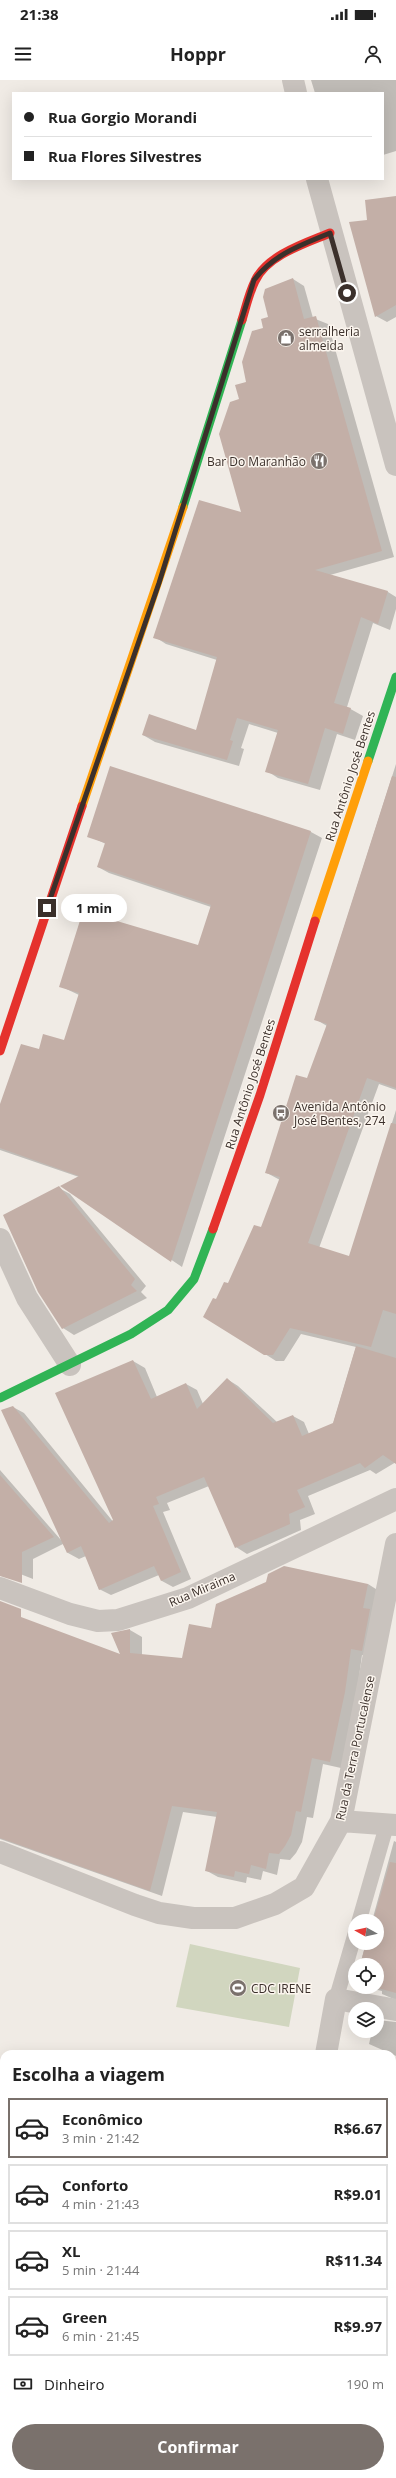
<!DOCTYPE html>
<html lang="pt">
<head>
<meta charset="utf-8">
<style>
  :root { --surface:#fff; --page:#f6f6f6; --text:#222; --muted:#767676; --line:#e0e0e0; --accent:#7a716c }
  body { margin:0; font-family:"Open Sans",sans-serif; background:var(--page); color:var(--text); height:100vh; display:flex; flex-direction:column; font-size:15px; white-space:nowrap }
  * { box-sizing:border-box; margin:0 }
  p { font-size:13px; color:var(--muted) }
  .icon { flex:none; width:22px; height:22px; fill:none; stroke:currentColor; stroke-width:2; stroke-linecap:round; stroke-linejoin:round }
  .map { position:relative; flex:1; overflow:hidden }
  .sheet { position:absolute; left:0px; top:1970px; width:396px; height:428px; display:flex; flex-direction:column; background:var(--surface); border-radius:12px 12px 0 0; box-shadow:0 4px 16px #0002 }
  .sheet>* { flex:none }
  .banner { position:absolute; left:12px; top:12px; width:372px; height:88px; border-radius:0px; box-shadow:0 4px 16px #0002; display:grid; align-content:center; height:88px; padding:0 12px; background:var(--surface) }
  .needle { width:26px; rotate:278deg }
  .tools { position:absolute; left:348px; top:1834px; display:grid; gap:8px }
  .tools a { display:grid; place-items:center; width:36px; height:36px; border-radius:50%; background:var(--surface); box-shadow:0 4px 16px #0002; font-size:20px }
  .end { position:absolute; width:18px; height:18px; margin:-9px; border:5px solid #3b302b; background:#fff; box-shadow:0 0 0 2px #fff }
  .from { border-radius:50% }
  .bubble { position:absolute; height:28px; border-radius:14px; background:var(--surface); box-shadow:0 4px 16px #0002; font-size:13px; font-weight:700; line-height:28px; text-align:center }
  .banner b { display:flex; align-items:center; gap:14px; height:38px; font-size:15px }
  .banner b+b { border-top:1px solid var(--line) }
  .banner i { width:10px; height:10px; background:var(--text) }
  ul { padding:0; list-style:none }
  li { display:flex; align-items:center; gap:12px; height:60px; margin:0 8px 6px; padding:0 4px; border:2px solid var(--line); border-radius:0px }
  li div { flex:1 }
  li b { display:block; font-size:15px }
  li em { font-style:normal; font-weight:700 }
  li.current { border-color:var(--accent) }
  li>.icon { width:36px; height:36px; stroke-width:1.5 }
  h2 { padding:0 12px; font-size:18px; line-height:48px }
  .pay { display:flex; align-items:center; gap:10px; height:44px; padding:0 12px; font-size:15px }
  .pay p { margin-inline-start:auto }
  .cta { display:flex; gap:8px; margin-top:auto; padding:8px 12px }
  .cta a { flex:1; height:46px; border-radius:24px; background:var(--accent); color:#fff; font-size:16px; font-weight:700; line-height:46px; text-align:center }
  .status { display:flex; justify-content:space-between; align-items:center; height:28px; padding:0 20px; background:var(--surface); direction:ltr }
  .status svg { height:11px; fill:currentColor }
  header { display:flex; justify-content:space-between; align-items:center; height:52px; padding:0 12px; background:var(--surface); font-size:18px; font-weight:700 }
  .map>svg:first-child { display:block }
  .green { fill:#d1d6bf }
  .shadow { fill:#0003 }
  .building { fill:#c3afa7 }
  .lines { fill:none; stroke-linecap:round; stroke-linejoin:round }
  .lane { stroke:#c9c3be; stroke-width:15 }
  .street { stroke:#c9c3be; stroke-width:22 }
  .fast { stroke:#30b455; stroke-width:9 }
  .slow { stroke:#ff9f0a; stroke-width:9 }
  .jam { stroke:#e5322d; stroke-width:9 }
  .route { stroke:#3b302b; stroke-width:5 }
  .labels { text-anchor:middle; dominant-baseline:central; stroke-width:3; stroke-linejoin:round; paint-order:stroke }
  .poi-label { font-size:12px; fill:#3b302b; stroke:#fbf5ee; text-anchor:start }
  .street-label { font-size:12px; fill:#3b302b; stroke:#fbf5ee }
</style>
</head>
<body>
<div class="status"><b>21:38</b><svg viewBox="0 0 49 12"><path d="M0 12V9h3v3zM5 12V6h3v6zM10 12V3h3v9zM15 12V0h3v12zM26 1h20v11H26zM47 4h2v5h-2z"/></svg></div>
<header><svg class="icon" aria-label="menu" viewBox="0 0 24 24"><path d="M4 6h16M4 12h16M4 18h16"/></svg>Hoppr<svg class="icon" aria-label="person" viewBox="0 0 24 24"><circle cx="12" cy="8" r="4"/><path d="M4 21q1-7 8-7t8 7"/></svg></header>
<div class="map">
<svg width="396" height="2398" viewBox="0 0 396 2398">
  <rect width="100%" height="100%" fill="#f0ebe5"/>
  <path class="green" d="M190 1864 300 1888 289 1947 176 1927Z"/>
  <path class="shadow" d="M311 0H396V71L383 75V13H315Z
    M396 117V237L387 242 376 236 368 141Z
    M293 199 304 206 313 238 328 244 394 477 330 495 388 512 396 517V529L390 550 373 543 347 627 363 636 355 660 337 654 320 710 278 698 267 691 278 653 249 644 241 668 244 669 239 686 155 662 143 655 197 651 217 580 166 564 155 557 242 434 240 320 265 249Z
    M396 684V1010L379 1004 319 1168 350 1178 396 1030V1382L376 1394 370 1390 308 1416 315 1434 300 1440 301 1450 247 1474 236 1467 209 1406 167 1423 170 1430 163 1432 191 1499 173 1507 162 1501 159 1495 111 1515 99 1509 86 1476 79 1479 68 1473 63 1464 33 1479V1499L0 1486V1390L61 1460 13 1327 24 1333 115 1444 133 1281 145 1288 157 1317 186 1304 197 1310 203 1324 227 1299 238 1306 277 1342 293 1336 304 1342 309 1354 333 1344 356 1267 301 1254 284 1281H276L265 1274 217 1220 229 1205 262 1148 280 1100 267 1093 308 999 327 946 315 939Z
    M311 752 322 758 182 1187 62 1106 79 1097 0 1070V1027L40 970 65 961 79 915 60 906 199 866 211 827 109 793 98 787 106 764 89 756Z
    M59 1108 70 1114 146 1206 141 1212 147 1218 74 1255 63 1248Z
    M368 1504 379 1511 374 1577 362 1575 356 1619 341 1688 323 1684 313 1738 307 1737 302 1762 296 1773 290 1780 280 1779 277 1795 263 1791 261 1800 247 1797 246 1803 218 1797 207 1791 217 1737 183 1732 162 1816 0 1759V1530L121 1576 113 1554 130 1550 142 1557V1575L183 1579 212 1549Z
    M394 1761 396 1762V1920L382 1914V1911L365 1907H377V1885H360L366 1863H377V1841H372Z
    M377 1940 396 1942V1976L369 1964 372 1951H377Z
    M392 2003 396 2011V2090H392Z"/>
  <path class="building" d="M396 116V225L375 237 349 142 367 140 365 120Z
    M293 198 304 239 316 236 382 471 315 490 388 511 378 544 361 537 334 623 351 628 343 654 325 648 308 704 265 692 278 650 237 638 230 660 233 661 227 680 142 655 149 634 196 650 217 577 153 558 199 420 241 432 219 354 230 322 239 319 235 305 246 302 242 282 252 251 263 248 261 239 268 237 263 217 265 209Z
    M110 686 311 751 171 1182 60 1106 79 1096 0 1068V1024L21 964 39 969 43 954 64 960 79 913 59 907 83 831 198 865 211 825 97 787 105 763 87 757Z
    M392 696 396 697V1008L367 998 308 1163 349 1176 391 1043 396 1044V1234L383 1230 371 1267 290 1248 273 1275H264L203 1237 213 1218 216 1219 224 1202 228 1203 254 1145 261 1147 280 1097 265 1093 296 995 307 998 327 944 314 940Z
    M59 1106 135 1199 131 1205 137 1211 62 1249 38 1212 3 1135Z
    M356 1266 396 1278V1384L383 1375 365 1388 360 1383 297 1410 305 1427 289 1434 290 1444 235 1468 204 1397 156 1417 159 1424 153 1426 181 1492 161 1501 154 1486 99 1510 81 1466 67 1473 1 1330 13 1326 109 1443 113 1440 55 1313 133 1280 151 1319 186 1303 197 1329 227 1298 273 1343 293 1335 302 1356 333 1343Z
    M0 1395 54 1457 22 1472V1503L0 1496Z
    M284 1486 368 1504 363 1528 370 1529 362 1571 351 1569 345 1612 330 1682 312 1678 301 1732 296 1731 291 1755 285 1766 279 1774 269 1773 266 1789 251 1785 249 1794 235 1791 234 1797 205 1791 217 1732 172 1726 150 1811 0 1758V1521L21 1529V1537L120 1574 111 1553 130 1549V1573L182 1578 189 1544 211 1548 216 1524 266 1502 268 1494Z
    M390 1782 396 1783V1913L374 1907H377V1885H360L366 1863H377V1841H373Z"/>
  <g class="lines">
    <path class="lane" d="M359 1841 387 1744
      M336 1919 355 1854"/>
    <path class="street" d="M293 0 296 13
      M317 99 396 385
      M0 1159 27 1218 70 1285
      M0 1508 70 1534 98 1541 118 1540 188 1518 396 1419
      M341 1741 396 1745
      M0 1772 135 1825 159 1833 193 1838H235L275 1824 304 1807 341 1741 396 1464
      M326 1974 336 1919 396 1930
      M392 2099 396 2102
      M0 2101 4 2103
      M392 2285 396 2287
      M0 2378 4 2379
      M83 2394 103 2398"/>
    <path class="fast" d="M183 427 242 240
      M368 681 396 597
      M0 1318 131 1254 168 1230 194 1199 213 1149"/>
    <path class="slow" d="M82 726 183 427
      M315 841 368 681"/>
    <path class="jam" d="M242 240C246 227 249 213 255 201 267 175 306 163 330 153
      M0 971 82 726
      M213 1149 260 1015 315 841"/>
  </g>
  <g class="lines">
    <path class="route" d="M47 828 159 503 254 200C274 174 301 165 330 153L347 213"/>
  </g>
  <defs>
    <g id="shop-disc" transform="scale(0.9)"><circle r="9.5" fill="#7a716c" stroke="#fbf5ee"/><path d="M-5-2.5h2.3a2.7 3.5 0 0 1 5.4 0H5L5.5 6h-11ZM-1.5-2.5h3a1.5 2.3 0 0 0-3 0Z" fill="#fff"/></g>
    <g id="restaurant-disc" transform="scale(0.9)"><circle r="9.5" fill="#7a716c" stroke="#fbf5ee"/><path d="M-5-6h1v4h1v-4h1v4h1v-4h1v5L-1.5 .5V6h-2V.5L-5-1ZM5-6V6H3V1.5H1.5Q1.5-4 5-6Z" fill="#fff"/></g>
    <g id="bus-disc" transform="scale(0.9)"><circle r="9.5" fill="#7a716c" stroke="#fbf5ee"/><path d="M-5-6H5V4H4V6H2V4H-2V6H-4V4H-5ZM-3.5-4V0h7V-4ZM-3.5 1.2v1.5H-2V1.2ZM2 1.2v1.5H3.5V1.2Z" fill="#fff"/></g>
    <g id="stadium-disc" transform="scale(0.9)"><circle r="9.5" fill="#7a716c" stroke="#fbf5ee"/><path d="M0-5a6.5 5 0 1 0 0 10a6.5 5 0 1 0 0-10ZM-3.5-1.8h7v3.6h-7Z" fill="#fff"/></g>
  </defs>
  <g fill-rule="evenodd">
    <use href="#shop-disc" x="286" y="258"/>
    <use href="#restaurant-disc" x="319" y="381"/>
    <use href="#bus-disc" x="281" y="1033"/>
    <use href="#stadium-disc" x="238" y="1908"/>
  </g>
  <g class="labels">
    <g class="poi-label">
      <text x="299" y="251">serralheria<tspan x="299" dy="14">almeida</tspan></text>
      <text x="306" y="381" text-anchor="end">Bar Do Maranhão</text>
      <text x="294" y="1026">Avenida Antônio<tspan x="294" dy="14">José Bentes, 274</tspan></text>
      <text x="251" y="1908">CDC IRENE</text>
    </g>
    <g class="street-label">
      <text transform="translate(350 696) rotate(-72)">Rua Antônio José Bentes</text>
      <text transform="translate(250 1004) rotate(-72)">Rua Antônio José Bentes</text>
      <text transform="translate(202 1509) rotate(-23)">Rua Miraima</text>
      <text transform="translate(355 1668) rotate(-78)">Rua da Terra Portucalense</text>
    </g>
  </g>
</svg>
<div class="tools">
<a><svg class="needle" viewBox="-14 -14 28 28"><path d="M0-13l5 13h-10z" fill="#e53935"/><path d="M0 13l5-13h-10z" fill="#767676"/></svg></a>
<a><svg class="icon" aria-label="locate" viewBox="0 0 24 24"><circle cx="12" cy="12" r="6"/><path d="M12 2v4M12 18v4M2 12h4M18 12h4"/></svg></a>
<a><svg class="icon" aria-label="layers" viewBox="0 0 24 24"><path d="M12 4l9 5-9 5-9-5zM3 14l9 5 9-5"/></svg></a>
</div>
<i class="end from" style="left:347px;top:213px"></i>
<i class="end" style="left:47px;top:828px"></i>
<div class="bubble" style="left:61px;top:814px;width:66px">1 min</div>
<div class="banner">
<b><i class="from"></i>Rua Gorgio Morandi</b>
<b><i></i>Rua Flores Silvestres</b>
</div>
<section class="sheet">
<h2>Escolha a viagem</h2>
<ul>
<li class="current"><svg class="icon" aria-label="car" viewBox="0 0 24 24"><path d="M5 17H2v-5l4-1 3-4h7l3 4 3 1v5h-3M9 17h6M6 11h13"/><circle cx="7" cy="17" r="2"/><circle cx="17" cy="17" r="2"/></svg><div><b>Econômico</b><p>3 min · 21:42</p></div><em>R$6.67</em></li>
<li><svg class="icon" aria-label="car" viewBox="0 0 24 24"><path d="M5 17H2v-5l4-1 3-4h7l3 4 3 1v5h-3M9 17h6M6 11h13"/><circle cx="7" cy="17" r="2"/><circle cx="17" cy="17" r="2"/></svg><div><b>Conforto</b><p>4 min · 21:43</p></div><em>R$9.01</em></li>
<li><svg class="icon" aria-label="car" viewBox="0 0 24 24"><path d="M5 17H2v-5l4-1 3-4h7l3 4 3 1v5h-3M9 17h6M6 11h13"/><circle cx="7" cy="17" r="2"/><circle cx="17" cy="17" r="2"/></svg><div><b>XL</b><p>5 min · 21:44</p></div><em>R$11.34</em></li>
<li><svg class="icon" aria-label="car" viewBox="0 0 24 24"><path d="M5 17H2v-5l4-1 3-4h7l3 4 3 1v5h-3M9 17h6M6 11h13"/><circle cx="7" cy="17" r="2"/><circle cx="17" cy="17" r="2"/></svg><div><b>Green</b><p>6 min · 21:45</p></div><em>R$9.97</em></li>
</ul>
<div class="pay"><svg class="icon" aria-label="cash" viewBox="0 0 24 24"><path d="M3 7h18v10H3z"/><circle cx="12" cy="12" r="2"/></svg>Dinheiro<p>190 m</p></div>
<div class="cta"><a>Confirmar</a></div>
</section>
</div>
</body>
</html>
